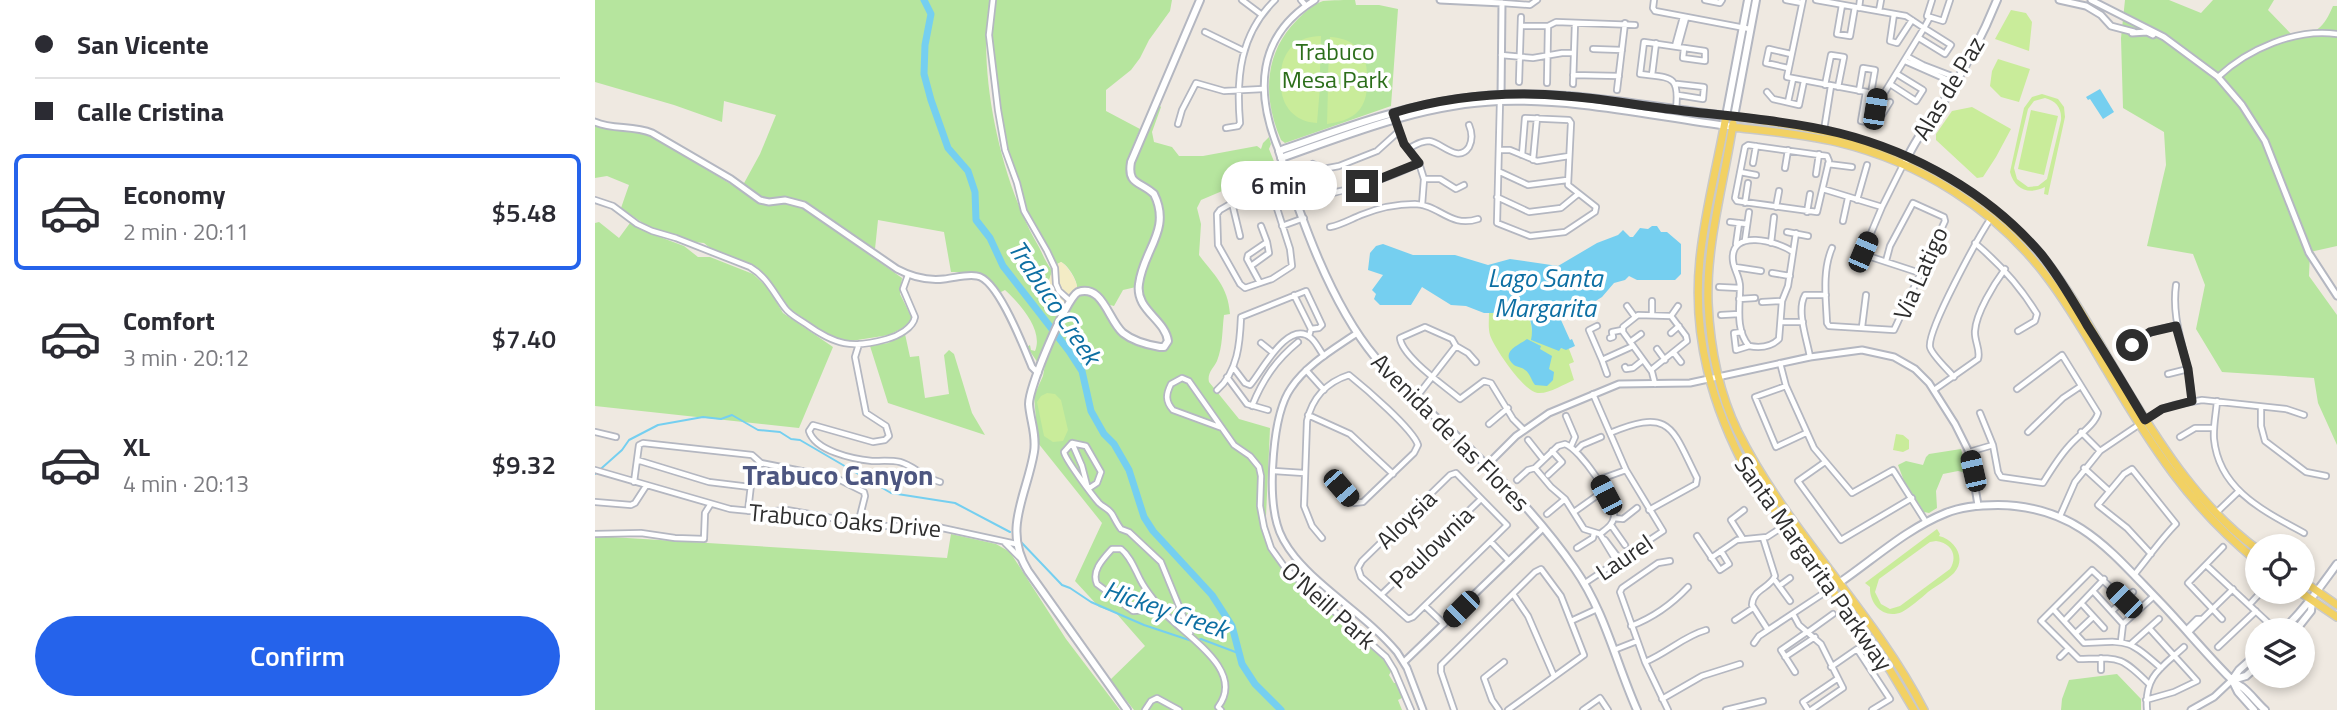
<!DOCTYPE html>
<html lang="en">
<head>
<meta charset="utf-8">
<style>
  :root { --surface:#fff; --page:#f7f7f7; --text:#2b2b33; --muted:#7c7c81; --line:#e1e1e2; --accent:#2563eb }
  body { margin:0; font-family:"Titillium Web",sans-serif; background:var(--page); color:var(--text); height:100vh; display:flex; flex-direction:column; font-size:26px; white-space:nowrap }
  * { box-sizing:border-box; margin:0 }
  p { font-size:23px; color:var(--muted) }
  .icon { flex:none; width:38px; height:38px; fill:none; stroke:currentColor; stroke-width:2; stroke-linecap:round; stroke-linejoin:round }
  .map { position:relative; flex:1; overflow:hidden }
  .details { display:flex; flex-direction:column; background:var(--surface); width:595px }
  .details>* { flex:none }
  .banner { display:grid; align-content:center; height:154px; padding:0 35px; background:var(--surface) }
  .controls { position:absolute; left:1650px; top:534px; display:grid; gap:14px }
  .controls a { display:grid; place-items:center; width:70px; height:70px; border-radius:50%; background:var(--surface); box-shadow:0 4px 10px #0003; font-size:35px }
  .end { position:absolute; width:32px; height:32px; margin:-16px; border:9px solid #2e2e2e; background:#fff; box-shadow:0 0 0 4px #fff }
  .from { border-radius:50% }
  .bubble { position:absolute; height:49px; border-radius:24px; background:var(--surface); box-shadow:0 4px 10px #0003; font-size:23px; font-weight:600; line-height:49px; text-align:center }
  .car { position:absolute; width:21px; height:42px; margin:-21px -10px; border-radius:9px; box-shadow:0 0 5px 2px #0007; background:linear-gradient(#222 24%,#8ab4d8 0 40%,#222 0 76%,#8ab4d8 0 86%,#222 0) }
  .banner b { display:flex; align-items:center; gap:24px; height:66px; font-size:26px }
  .banner b+b { border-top:2px solid var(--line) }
  .banner i { width:18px; height:18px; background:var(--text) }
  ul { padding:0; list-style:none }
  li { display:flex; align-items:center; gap:21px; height:116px; margin:0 14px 10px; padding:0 21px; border:4px solid transparent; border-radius:10px }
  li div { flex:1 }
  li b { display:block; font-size:26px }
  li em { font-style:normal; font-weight:600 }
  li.active { border-color:var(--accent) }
  li>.icon { width:63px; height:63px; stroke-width:1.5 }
  .cta { display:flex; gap:14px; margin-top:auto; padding:14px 35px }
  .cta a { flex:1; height:80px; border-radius:42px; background:var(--accent); color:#fff; font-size:28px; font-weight:600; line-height:80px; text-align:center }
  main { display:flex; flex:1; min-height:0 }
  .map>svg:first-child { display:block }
  .green { fill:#b6e59e }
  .sand { fill:#f3ecc5 }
  .pitch { fill:#c9ec9a; fill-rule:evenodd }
  .water { fill:#75cff0 }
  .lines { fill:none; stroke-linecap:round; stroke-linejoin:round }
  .stream { stroke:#75cff0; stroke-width:2 }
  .river { stroke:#75cff0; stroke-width:7 }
  .minor-casing { stroke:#b4b7c1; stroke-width:8 }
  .tertiary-casing { stroke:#b4b7c1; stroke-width:9 }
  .secondary-casing { stroke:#b4b7c1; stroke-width:10 }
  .primary-casing { stroke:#c9c9c9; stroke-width:10 }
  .minor { stroke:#fff; stroke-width:4.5 }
  .tertiary { stroke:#fff; stroke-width:5 }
  .secondary { stroke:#fff; stroke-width:6 }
  .primary { stroke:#f2d163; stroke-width:7 }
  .route { stroke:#2e2e2e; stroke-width:9 }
  .labels { text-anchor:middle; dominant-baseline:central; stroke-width:7; stroke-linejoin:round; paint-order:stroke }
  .park-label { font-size:24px; fill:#2c6e1b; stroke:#fff }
  .street-label { font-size:24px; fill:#2e2e2e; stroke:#fff }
  .water-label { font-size:26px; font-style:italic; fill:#0d6fa3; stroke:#fff }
  .quarter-label { font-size:28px; font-weight:bold; fill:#4d5680; stroke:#fff }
</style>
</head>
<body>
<main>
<section class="details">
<div class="banner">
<b><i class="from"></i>San Vicente</b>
<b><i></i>Calle Cristina</b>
</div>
<ul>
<li class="active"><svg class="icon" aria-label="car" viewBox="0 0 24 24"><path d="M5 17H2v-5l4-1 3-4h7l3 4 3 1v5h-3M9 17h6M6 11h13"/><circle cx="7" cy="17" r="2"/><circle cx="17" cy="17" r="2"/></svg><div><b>Economy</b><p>2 min · 20:11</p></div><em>$5.48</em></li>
<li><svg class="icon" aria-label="car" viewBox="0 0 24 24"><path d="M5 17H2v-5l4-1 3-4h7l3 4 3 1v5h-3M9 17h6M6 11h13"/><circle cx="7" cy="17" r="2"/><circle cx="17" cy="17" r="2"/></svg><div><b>Comfort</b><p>3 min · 20:12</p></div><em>$7.40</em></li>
<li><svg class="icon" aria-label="car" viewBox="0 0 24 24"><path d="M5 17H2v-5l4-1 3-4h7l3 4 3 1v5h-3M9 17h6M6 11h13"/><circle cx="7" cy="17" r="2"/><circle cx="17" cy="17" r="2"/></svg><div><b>XL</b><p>4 min · 20:13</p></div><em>$9.32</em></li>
</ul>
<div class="cta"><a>Confirm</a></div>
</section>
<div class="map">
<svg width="1742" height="710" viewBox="0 0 1742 710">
  <rect width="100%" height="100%" fill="#efe9e1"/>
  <path class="green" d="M0 0H395C381 71 407 185 444 247 448 255 451 263 457 270L452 290 459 305 467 308 443 363 432 347 435 345 436 350 440 351C449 330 424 303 410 290L404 293C392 269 380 273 356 272L349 232 283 220 280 249 210 203 165 198 148 185 165 154 181 115 129 101 127 122 79 105 0 82Z
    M401 0H577L575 11 554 40 545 58 536 70 511 90V111L545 129 535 153 537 155C523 191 555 179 562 207 568 233 550 263 541 287L528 290 519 306 511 304 499 290 482 287C482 280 473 265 466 262L462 264 431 213 410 139 396 32Z
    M760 0 761 5H784L803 9 796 106 690 143 686 140C668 99 668 54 702 20 709 13 718 4 728 1 737 0 751 0 760 0Z
    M1530 0H1574L1606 13 1618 0H1679L1673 10 1699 37C1723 32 1728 29 1738 6H1742V246L1715 252 1714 276 1742 315V445L1723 403 1719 378 1627 372 1601 329 1610 285 1598 254 1552 246 1571 165 1569 132 1528 108 1526 38Z
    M564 105 566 107 557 132 559 142 577 147 584 156H608L662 146 666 149 668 143 674 137 676 144 674 149 680 164 671 168 672 172 606 200 602 208 606 224 604 255C619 275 633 286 635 314L629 315C627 330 628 346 622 361 618 369 612 373 614 382L644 419 675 428 670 538 683 563 697 577 716 591 713 595 724 606 727 603 790 659 797 670 794 675 799 683H803L809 697 803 700 807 710H539L515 680 550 646 521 613 504 607 480 581 507 523 443 443 439 396 448 376 451 359 476 301 485 294C507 294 512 321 525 335 533 342 543 347 554 349 562 351 568 351 574 346L575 335C566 321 547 308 546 290 545 283 549 275 551 269 563 237 575 226 561 191 550 183 537 181 539 165Z
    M0 123 52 133 165 202H190L207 207 307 278 305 294 317 318 315 324 294 335 256 341 239 339 195 309 174 279 162 267 120 252 109 243 99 242 55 228 26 208 34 185 12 176 0 178Z
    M4 222 24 238 35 223 54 233 89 246 103 257H115L158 274 173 288 188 313 238 347 204 428 0 406V223Z
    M310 334 315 357 324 356 330 398 354 394 349 355 354 350 359 354 377 413 390 435 293 403 275 346 293 343Z
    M1366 449 1373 473 1363 471 1348 474 1341 491 1342 508 1334 513 1329 512 1309 481 1303 465 1311 461 1328 465 1331 457 1334 454Z
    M356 534 401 544 415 552 471 639 525 710H0V536L352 558Z
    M1522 674 1546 699V710H1466L1467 699 1474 680Z"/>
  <path class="sand" d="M466 262C472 265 482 281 482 287L474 296 467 308 457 302 452 285 459 267Z"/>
  <path class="pitch" d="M1416 10 1431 13 1437 22 1434 51 1400 39Z
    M726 36 725 72 722 75 686 74C687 50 703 36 726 36Z
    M735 37C759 38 773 53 772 77L736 76 733 74Z
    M1403 59 1435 69 1424 102 1406 97 1395 86 1397 71Z
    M686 82 722 84 725 87 722 123C699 122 685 105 686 82Z
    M736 84 772 86C771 112 756 121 732 124L733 87Z
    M1447 94 1463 99 1469 107 1470 117 1453 195 1449 194 1450 187C1434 195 1420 190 1415 172L1429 108 1437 97ZM1450 98C1461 101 1467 108 1466 120L1452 179 1443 186 1433 187 1422 179 1419 168 1433 109 1439 101Z
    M1377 107 1416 129 1401 157 1388 177 1382 178 1341 140V134L1357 111Z
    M1436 110 1463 116 1449 175 1423 169Z
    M922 305C935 311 938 327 937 340L964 350 965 348 974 349 979 362 974 364 979 380C969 384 954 394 943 393 930 393 899 348 895 335 893 328 894 320 894 313Z
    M452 393 460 394 466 400 473 430 468 441 458 442 449 436 442 402 446 396Z
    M1301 434 1308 435 1314 440V449L1308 452 1298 450Z
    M1342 529 1345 534 1344 536C1360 540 1372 558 1359 573 1352 580 1341 586 1333 592 1325 599 1316 607 1307 612 1289 620 1274 604 1275 587L1270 583ZM1341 541C1357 543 1363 556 1355 569L1305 606 1295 609 1286 604 1280 592 1284 579 1335 542Z"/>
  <path class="water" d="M1505 89 1519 112 1508 119 1495 99 1493 100 1491 97Z
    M1057 226H1062L1066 232H1072L1086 244V274L1080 280H1042L1034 276 1030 280 1019 283 1007 297 985 311 970 314 966 320 975 340 977 339 980 346 971 350 966 348 964 351 936 340C939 327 935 313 924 305L899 313H889L871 306 856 305 827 287 816 305H785L779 299 781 294 777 290 788 275 773 270 775 253 781 246 788 244 818 255H860L893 265 915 259 963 266 1002 243 1023 235 1028 230 1035 237H1038L1045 228 1053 229Z
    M932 339 946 346 945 349 957 356 954 369 959 372 958 380 952 386 940 385C936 380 935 373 930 370 927 367 922 367 919 365 904 352 924 345 932 339Z"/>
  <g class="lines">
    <path class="stream" d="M0 474 27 450 34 440 63 425 108 417 126 419 137 415 163 430 185 432 196 439 205 440 296 493 360 503 415 532
      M426 542 467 585 475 588 496 602 549 625 597 641
      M602 641 606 639 643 653"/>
    <path class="river" d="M329 0 336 14 330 45 329 74 336 100 353 148 373 171 380 192 381 220 395 238 408 266 474 351 487 371 496 411 509 434 519 444 534 470 549 517 558 531 617 595 637 626 647 664 660 684 686 710"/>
    <g class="minor-casing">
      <path id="minor" d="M398 0 394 35 403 110 410 150 422 183 429 211 452 251 460 268 461 284 464 291 474 300
        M647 0 667 15
        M706 0 711 6
        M1059 0 1058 8 1060 11 1155 29
        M1110 0 1125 3 1127 0
        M1191 0 1207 3
        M1208 0 1192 77 1288 95 1329 28 1311 16 1221 0
        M907 3 935 5 942 0
        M1247 5 1242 34 1255 36 1260 7
        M1264 8 1265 0
        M1284 11 1286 0
        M1299 14 1295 41 1302 43 1317 20
        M1335 17 1348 21 1355 0
        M926 26H953L961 22 1040 25
        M610 32 649 51
        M1324 38 1350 54 1356 45 1329 28 1335 17 1332 16 1337 0
        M1080 46 1088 17
        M1083 47 1091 18
        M998 49 1027 50
        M906 55 938 58 967 53H979
        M1313 57 1328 65 1362 78
        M1310 61 1360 83
        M1193 68 1171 63 1174 49 1196 54
        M978 75 1024 76
        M1057 75 1061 43
        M1623 77C1653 49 1701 28 1742 34
        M924 82 926 17
        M952 83 953 26
        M978 84 980 23
        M1082 84 1109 87 1108 99 1083 95
        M1295 84 1321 101 1328 90 1302 74
        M1230 85 1236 55 1249 57 1243 87
        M1022 90 1030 23
        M1264 91 1268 68 1280 70 1276 93
        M1172 92 1178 99 1204 105 1209 81
        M1271 92 1266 121 1278 123 1283 94
        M905 101 902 223 935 236 970 232 1000 212 1001 207 973 185 976 123 974 120 930 118 927 155
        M1193 102 1198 79
        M1081 109C1085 74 1075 78 1045 74L1049 42 1110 51V61L1088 58 1089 48
        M799 117 809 144 824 163 829 179 827 205
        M1278 123H1282L1295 102
        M583 124 587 110 601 83 629 91 668 89
        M631 128 643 126 645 123C641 77 645 34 680 0
        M1229 130 1236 86
        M1153 145 1232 156 1234 161 1222 212 1142 201 1140 198 1150 147Z
        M813 149C820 145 826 141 834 141 846 142 863 164 874 147 878 139 877 132 874 125
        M905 150H915L942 161 974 156
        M938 160 942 118
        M1158 163 1161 146
        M718 164 728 169 744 166 782 151 803 132
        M1233 164 1257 167
        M1308 165 1287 207 1268 252 1270 255 1325 273
        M1190 168 1193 150
        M905 172 933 185 972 180
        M1145 172 1161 175
        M1221 174 1224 154
        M829 179H845L861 189 869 185
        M1228 189 1287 207
        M670 191 675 193 679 199 695 249 697 266 677 279 650 288 645 284 623 245 622 214 625 210 644 199Z
        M902 197 934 212 966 208 983 194
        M0 200 18 206 42 224 57 231 81 238 155 267C172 277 178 292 190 308 195 315 204 319 211 324 240 345 257 349 292 339 303 336 318 328 320 317L308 289 313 275
        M1262 200 1272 165
        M720 201C727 193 755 190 767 186 786 179 806 173 824 163
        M637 203 645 236
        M1150 203 1153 183
        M1181 207 1184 191
        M1212 212 1215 194
        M1248 221 1253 198
        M1135 222 1152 224
        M687 226 709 218
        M735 227C746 225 756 219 766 215 783 208 802 204 820 204 845 205 855 228 883 219
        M1192 232 1213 236
        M1150 240 1154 212
        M1176 243 1179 217
        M1380 243C1405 264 1425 286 1442 314L1440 321 1423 331
        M1141 244 1144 223
        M1237 248C1227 271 1231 299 1232 323L1234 326 1299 330 1350 221 1349 217 1318 203 1295 246 1291 261
        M1198 252C1183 241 1134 228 1138 261 1139 270 1145 277 1145 287 1145 306 1140 330 1154 346 1165 348 1176 347 1184 339L1187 301 1193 286 1201 233
        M656 266 674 253 672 242
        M1140 267 1166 271
        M1177 273 1195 276
        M665 283 652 259 653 255 672 242 666 226
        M1581 285C1577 314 1586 339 1592 367 1595 378 1596 390 1597 401
        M1124 287 1145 288
        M699 295 716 329
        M1144 299 1160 298
        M1167 302 1187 301
        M1032 306 1040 317
        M1057 314V301
        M1126 315 1144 314
        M1076 316 1083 306
        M1187 322H1208
        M1002 326 994 330 1007 360
        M1267 327 1271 295
        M1147 332 1139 333 1141 350 1154 346
        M1076 333 1084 326
        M1015 338 1018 337 1017 332 1027 330
        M1035 342 1046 334
        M666 343 677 352
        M264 344 260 357 271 413 291 426 294 436 290 440 278 442 218 425 214 431C220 451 258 459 277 461 286 461 296 460 305 462 317 465 330 478 345 482
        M861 346 857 339 830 327 805 338C807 357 850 386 865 399L889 381 896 383 918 419 929 430
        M861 346 873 353 881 362
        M1062 349 1070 360
        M1531 352C1545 335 1560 329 1581 326
        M1079 353 1086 362
        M1215 357C1212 339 1201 311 1210 295H1231
        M1185 363 1191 386 1219 448 1257 493 1298 470 1331 522
        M638 367 650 383 655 385C666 373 693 318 716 338 721 342 725 351 729 356
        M1030 367 1031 369 1038 368 1048 360
        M711 370 729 390
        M1056 370 1092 341 1091 336 1076 316 1043 315 1028 327V332L1057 372 1060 384
        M1012 374 1007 360 1038 346
        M1573 374 1593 369
        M632 377 652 404 673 410
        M1359 377C1353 370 1336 354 1335 347 1332 330 1384 236 1396 218
        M1191 386 1160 397 1181 447 1211 433
        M622 390C643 372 645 342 646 317L711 291 727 325 724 328 716 329 714 336
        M1339 390 1383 359C1386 350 1379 341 1380 331 1381 313 1399 284 1410 269
        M820 399 861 346
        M1622 401C1621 414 1618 427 1619 439 1624 490 1669 511 1709 533
        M657 406C668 379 681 360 703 342
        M1666 408V426L1670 441 1711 472 1731 476
        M1385 413 1398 445 1403 472 1406 477 1448 483C1456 470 1464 457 1474 446 1482 436 1500 425 1503 413L1467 355 1422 389
        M713 415 755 434 798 474
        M971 416 980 437 976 446
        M894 424 913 408
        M627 428 578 410C570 401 571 394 576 384L587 378 594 381 639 445 655 456 664 467 666 476 665 506 669 527 676 548 691 569 791 657 799 670 816 710
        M0 432 21 437
        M1433 432 1468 398 1486 386
        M1486 432 1505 451
        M1015 433C1077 407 1077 429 1102 478L1101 484 1054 510
        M1585 437 1600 428H1619
        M933 440 948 459
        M477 443 487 466 493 489 502 483 506 472 491 446 477 443 469 452C470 459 497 495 504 503 508 507 514 509 517 514 520 519 522 524 526 529L534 532 566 562 595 633
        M970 444C985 449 1021 501 1019 517 1018 525 1011 529 1005 534L989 529 970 499 956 487 940 468 963 446Z
        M981 451 987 445 1006 437
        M1374 452 1398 445
        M42 460 114 482 155 487
        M1230 462 1203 481 1246 540 1317 498
        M1489 468 1513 490
        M0 470 135 509 166 512 192 510 281 526H338L421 544
        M679 471 709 473
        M861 473 912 525 818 617 813 619 766 577 763 568 767 561 855 475Z
        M953 475 967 462 957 451
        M922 480 933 470 940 468
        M1003 480 1031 470
        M39 482 44 445 48 443 157 455 166 463 232 476 245 480 269 492 270 496 263 524
        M0 502 36 505 40 503 51 486
        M153 511 157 476 166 463
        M979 512 1000 497
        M1621 513 1644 491
        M952 514 970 499
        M1465 516 1480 482 1505 451 1567 409 1579 405 1607 400 1691 409 1709 415
        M1019 518 1028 519 1042 508
        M1016 525 1030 545
        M0 534 46 533 80 538 109 539 110 513 115 505
        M1005 534 1022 562
        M1102 536 1125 570 1134 564 1126 551
        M727 538 717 526 709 506 712 421C717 398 732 382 754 375 769 387 818 429 823 445L819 453 768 502 759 503 746 488
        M1168 538 1180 576C1174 589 1158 589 1157 605L1173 630
        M1148 539 1136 520 1149 510
        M1010 540 1025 560
        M896 542 914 561
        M410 543 425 558
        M982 548 998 538 999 533
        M1116 558 1142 540 1172 537 1189 526
        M1611 565 1681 630
        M1539 575C1553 558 1566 539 1581 524L1537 469 1529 474 1503 505 1532 528 1556 554
        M1179 579 1195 601
        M990 583 1068 531 1031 470 998 394
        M1184 586 1195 578
        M1498 591 1528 624 1526 641
        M918 594 933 616 959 676
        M786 595 886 499
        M1529 600 1497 570 1446 621 1484 659C1524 658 1525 655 1554 684
        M1487 604 1509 628
        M1654 605 1666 592
        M830 606 849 624
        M566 609 538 611 502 584C496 571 508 559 517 549H526C536 557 540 570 546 581 551 591 559 599 565 608 583 632 653 668 623 707L626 710
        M1459 610 1489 643C1533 641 1532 638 1566 668
        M1517 611 1538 592
        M1198 614 1204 625 1226 644 1248 688 1216 710
        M1627 619 1593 583 1628 547
        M1140 620 1158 608
        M976 621 1002 609
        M1469 621 1509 579
        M1528 624 1559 596
        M1036 626C1057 618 1078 603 1093 587
        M1592 629 1602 619H1606
        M1213 632 1238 614
        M1594 632 1638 589
        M1481 633 1498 617
        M1159 643 1164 636 1244 583
        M1536 644 1564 619
        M1623 647 1661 611
        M1019 650 1042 641
        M1190 657 1220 637
        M1465 657 1473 649
        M1506 658V670
        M1050 662C1072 653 1089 636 1111 630
        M1236 667 1262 649 1295 699 1277 710
        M1200 672 1186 650 1212 632
        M1067 699 1107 676 1145 664
        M1551 700 1579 692 1602 681 1554 628
        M550 710 556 701 562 698 584 710
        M859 710 846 672V665L940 572 946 569 966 596 989 655 913 710
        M904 710 897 700 889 678 909 662
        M988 710 1005 698 1013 710
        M1073 710 1050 662 1025 592 1027 588 1063 563 1075 561
        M1131 710 1168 701
        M1213 710 1208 702 1242 679
        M1552 710C1549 676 1566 668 1589 647"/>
    </g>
    <g class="tertiary-casing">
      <path id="tertiary" d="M845 0 907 3 906 98
        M1464 0 1491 6 1506 15 1516 26 1539 32
        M1496 0 1569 37 1623 77 1647 105 1670 141 1714 253 1742 296
        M1537 33 1552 32 1558 35
        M0 122C18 130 38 125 57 133L136 179 165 200 174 202 190 200 209 205 302 269C317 277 332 281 349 279 360 278 371 274 382 276 403 279 429 348 437 367L443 373
        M684 151C660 93 661 36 720 0
        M762 333C739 349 712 364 696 388 677 415 673 492 682 524 685 536 692 547 700 557 729 592 772 616 802 652L812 668 828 710
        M892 465 921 436 954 413 1024 384 1095 383 1215 357 1267 350 1299 357 1320 369 1334 383 1360 424 1374 452 1383 505
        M809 662 948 528
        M1596 710 1619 697 1637 680"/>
    </g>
    <g class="secondary-casing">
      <path id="secondary" d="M1139 117 1161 0
        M686 158C757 133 828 104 904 101 980 98 1057 116 1133 126
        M1309 165C1319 141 1334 122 1349 101 1370 69 1388 35 1402 0
        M1244 583C1279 559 1311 529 1351 513 1368 506 1385 505 1403 505 1483 506 1515 551 1566 603 1589 627 1611 654 1635 678 1638 682 1643 684 1647 687 1656 694 1662 703 1670 710
        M1688 630C1709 610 1725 587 1742 564
        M1701 630 1716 611 1717 600
        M1637 680 1644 670 1662 654
        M1637 680 1651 676 1662 666
        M1638 682 1643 692 1659 710
        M532 710 433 571C407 529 432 495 439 452 442 435 435 420 434 404 434 387 470 300 483 292 508 284 513 320 528 333 538 341 553 345 565 347H569L573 341C570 319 540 310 544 284 548 250 577 230 559 194 545 181 532 185 536 162L605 0
        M1042 710C1021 663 1010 612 980 569 945 518 901 473 856 431 830 407 802 385 780 357 735 303 706 218 684 151 748 128 812 104 880 97 963 87 1048 106 1131 116L1153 0"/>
    </g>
    <g class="primary-casing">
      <path id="primary" d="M1138 124C1129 183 1111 243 1113 303 1115 346 1124 393 1143 432 1193 532 1278 611 1329 710
        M1137 127C1172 131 1208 134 1242 142 1325 162 1401 209 1452 277 1475 307 1493 339 1512 371 1555 444 1595 507 1662 561
        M1708 581 1742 605
        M1705 592 1742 617
        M1319 710 1295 670 1154 475C1117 407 1097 337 1105 259 1110 210 1123 163 1131 116 1242 129 1337 149 1421 230 1429 238 1439 246 1447 256 1480 297 1505 345 1532 390 1568 449 1606 508 1662 549"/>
    </g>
    <use href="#minor" class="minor"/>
    <use href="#tertiary" class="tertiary"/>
    <use href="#secondary" class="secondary"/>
    <use href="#primary" class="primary"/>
  </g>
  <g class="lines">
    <path class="route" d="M767 186 824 163 809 144 798 113C854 96 914 91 971 96 1003 98 1034 104 1066 108 1125 116 1186 119 1244 133 1320 152 1395 194 1446 254 1464 276 1478 301 1492 325 1512 356 1531 388 1550 420L1567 409 1597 401 1593 369 1581 326 1555 332 1537 345"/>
  </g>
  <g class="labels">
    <g class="park-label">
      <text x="740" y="51">Trabuco<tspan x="740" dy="28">Mesa Park</tspan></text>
    </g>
    <g class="street-label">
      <text transform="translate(1353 88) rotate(-59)">Alas de Paz</text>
      <text transform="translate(1325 273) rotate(-66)">Via Latigo</text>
      <text transform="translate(856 432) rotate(45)">Avenida de las Flores</text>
      <text transform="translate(811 519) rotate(-44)">Aloysia</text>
      <text transform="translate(250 520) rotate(5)">Trabuco Oaks Drive</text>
      <text transform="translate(836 547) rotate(-44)">Paulownia</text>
      <text transform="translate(1029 557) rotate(-34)">Laurel</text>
      <text transform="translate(1219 563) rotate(55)">Santa Margarita Parkway</text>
      <text transform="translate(734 605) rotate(42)">O'Neill Park</text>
    </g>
    <g class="water-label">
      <text x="950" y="277">Lago Santa<tspan x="950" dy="30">Margarita</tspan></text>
      <text transform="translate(460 302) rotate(56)">Trabuco Creek</text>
      <text transform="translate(571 609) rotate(19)">Hickey Creek</text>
    </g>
    <g class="quarter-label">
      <text x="243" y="474">Trabuco Canyon</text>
    </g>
  </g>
</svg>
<div class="controls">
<a><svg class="icon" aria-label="locate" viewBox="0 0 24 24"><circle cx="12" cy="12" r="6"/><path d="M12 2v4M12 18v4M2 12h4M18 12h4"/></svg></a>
<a><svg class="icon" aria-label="layers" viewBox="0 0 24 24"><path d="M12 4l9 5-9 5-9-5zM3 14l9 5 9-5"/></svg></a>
</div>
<i class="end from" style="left:1537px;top:345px"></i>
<i class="end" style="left:767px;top:186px"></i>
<div class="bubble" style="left:626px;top:161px;width:116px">6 min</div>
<i class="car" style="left:1280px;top:109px;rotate:9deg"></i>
<i class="car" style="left:1268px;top:252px;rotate:23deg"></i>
<i class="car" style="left:1378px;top:471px;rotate:347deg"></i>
<i class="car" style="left:746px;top:488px;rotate:139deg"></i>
<i class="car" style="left:1011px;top:495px;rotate:332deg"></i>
<i class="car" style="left:1529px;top:600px;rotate:315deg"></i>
<i class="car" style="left:866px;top:609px;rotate:225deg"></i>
</div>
</main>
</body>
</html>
